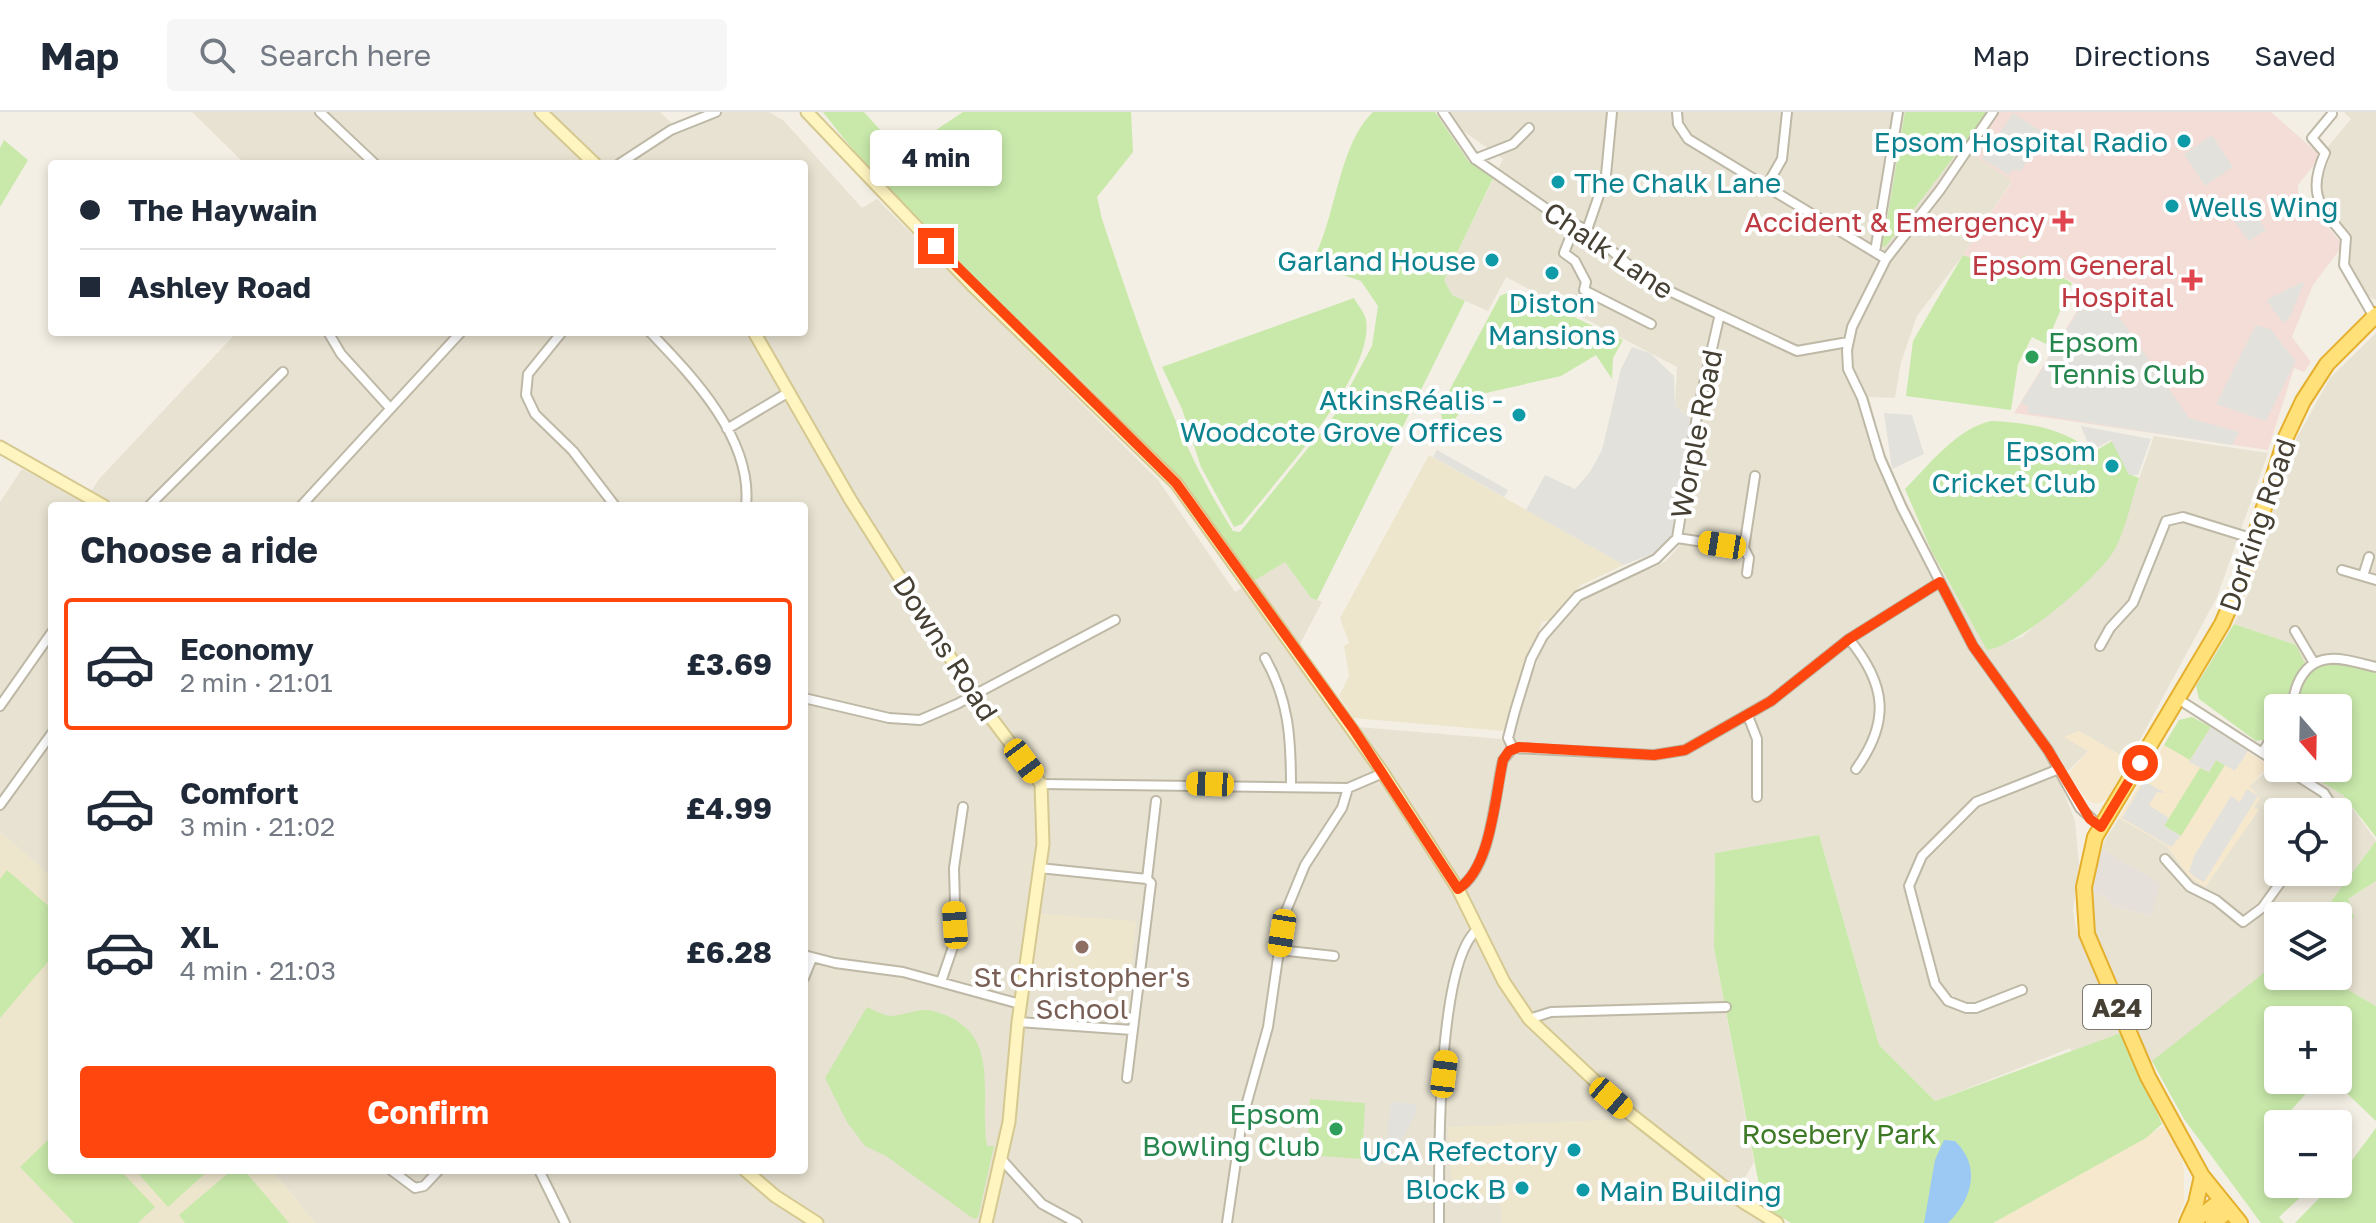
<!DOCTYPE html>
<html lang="en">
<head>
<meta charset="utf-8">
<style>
  :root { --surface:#fff; --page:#f6f6f7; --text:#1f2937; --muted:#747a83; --line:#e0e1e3; --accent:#ff460e }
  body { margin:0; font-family:"Golos Text",sans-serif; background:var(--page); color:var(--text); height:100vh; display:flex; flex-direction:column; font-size:30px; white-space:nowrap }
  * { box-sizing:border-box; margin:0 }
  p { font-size:26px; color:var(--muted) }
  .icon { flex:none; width:44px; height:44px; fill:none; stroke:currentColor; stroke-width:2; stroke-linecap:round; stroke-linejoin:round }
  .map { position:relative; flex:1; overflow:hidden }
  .details { position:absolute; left:48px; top:390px; width:760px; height:672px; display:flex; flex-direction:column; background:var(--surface); border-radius:8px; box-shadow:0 4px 12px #0003 }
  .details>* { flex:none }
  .banner { position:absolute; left:48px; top:48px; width:760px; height:176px; border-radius:8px; box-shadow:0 4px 12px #0003; display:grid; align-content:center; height:176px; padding:0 32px; background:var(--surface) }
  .needle { width:52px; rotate:160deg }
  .controls { position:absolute; left:2264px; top:582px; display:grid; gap:16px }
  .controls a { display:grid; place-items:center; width:88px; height:88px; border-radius:8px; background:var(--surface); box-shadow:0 4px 12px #0003; font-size:40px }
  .end { position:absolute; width:36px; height:36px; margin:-18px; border:10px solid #ff460e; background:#fff; box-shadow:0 0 0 4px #fff }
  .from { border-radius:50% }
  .bubble { position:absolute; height:56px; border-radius:8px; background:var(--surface); box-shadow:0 4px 12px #0003; font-size:26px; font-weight:700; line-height:56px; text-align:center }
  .car { position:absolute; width:24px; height:48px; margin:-24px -12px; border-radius:10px; box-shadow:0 0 6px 2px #0007; background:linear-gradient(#f5c518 24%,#345 0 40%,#f5c518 0 76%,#345 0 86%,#f5c518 0) }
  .banner b { display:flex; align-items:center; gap:28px; height:76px; font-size:30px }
  .banner b+b { border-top:2px solid var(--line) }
  .banner i { width:20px; height:20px; background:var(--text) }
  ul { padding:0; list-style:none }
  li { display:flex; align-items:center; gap:24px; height:132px; margin:0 16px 12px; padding:0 16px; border:4px solid transparent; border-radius:8px }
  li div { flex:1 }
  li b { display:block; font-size:30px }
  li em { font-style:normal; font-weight:700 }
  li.on { border-color:var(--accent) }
  li>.icon { width:72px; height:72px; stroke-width:1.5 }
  h2 { padding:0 32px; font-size:36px; line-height:96px }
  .button { display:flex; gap:16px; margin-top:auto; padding:16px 32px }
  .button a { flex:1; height:92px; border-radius:8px; background:var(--accent); color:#fff; font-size:32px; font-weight:700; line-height:92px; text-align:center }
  header { display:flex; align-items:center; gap:48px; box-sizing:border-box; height:112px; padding:0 40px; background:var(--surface); border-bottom:2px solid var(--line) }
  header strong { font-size:38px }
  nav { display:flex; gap:44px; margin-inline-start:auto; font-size:28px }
  .search { width:560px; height:72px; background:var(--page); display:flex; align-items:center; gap:20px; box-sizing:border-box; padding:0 28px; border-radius:8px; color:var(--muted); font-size:30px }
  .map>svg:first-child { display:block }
  .residential { fill:#e7e2d1; fill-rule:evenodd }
  .commercial { fill:#f6e8cd }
  .industrial { fill:#e5e0d9 }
  .education { fill:#ede6cd }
  .medical { fill:#f4ddd6 }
  .green { fill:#c8e9aa }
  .parking { fill:#e3e1dc }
  .water { fill:#9cc9f3 }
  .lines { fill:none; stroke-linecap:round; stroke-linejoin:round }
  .minor-casing { stroke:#beb8a6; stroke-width:12 }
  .secondary-casing { stroke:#d5c891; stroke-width:15 }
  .trunk-casing { stroke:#e4af2d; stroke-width:18 }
  .minor { stroke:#fff; stroke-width:8 }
  .secondary { stroke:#fff5c1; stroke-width:11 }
  .trunk { stroke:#ffe079; stroke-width:14 }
  .route { stroke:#ff460e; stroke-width:10 }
  .culture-dot { fill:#0f9aa8; stroke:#fff; stroke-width:3 }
  .health-dot { fill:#e0444e; stroke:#fff; stroke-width:3 }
  .leisure-dot { fill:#2e9e5b; stroke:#fff; stroke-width:3 }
  .education-dot { fill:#8d6e63; stroke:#fff; stroke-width:3 }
  .labels { text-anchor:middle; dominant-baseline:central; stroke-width:8; stroke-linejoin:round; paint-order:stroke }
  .shield { fill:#fff; stroke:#7d7970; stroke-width:2 }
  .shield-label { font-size:26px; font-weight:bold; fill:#454033 }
  .culture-label { font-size:28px; fill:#0d838f; stroke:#fff; text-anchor:end }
  .health-label { font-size:28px; fill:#be3a42; stroke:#fff; text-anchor:end }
  .street-label { font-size:28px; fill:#454033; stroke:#fff }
  .leisure-label { font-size:28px; fill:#27864d; stroke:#fff; text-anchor:start }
  .education-label { font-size:28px; fill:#785e54; stroke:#fff }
  .park-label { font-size:28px; fill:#3e7925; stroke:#fff }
</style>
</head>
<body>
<header>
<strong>Map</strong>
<div class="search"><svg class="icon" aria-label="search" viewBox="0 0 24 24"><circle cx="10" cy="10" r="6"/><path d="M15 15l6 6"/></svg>Search here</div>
<nav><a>Map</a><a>Directions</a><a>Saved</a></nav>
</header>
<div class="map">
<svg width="2376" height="1111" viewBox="0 0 2376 1111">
  <rect width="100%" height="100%" fill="#f3efe4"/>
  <path class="residential" d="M192 0H660L679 18 716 0H769L784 9 862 96 877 87 1158 368 1235 480 1285 450 1311 486 1322 490 1299 534 1358 615 1502 627 1512 626 1528 571 1548 525 1595 476 1648 453 1651 457 1666 449 1681 432 1702 310 1691 307 1675 294 1677 255 1506 165 1488 199 1452 183 1444 168 1503 47 1456 14 1446 0H2001L2012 68 1963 143 1917 204 1901 250 1895 286 1869 285 1881 332 1903 383 1943 461 1988 538 2022 525 2102 453 2115 436 2154 324 2268 341 2217 485 2129 648 2079 619 2065 625 2088 639 2059 668 2075 709 2079 752 2073 798 2076 816 2121 921 2072 940 2070 936 1935 989 1879 933 1819 723 1715 741 1714 836 1754 1050 1738 1078 1764 1111H315L272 1058H804V394H52V765L0 720V390L22 357 85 388 100 366 237 220H804V52H245Z
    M2344 0H2376V188L2368 184 2350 152 2352 127 2330 104 2322 89 2320 71 2331 44 2326 37 2351 7Z
    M2376 221V558L2313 556 2303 550 2296 533 2234 512 2248 482 2289 340 2330 266Z
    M2277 642 2278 656H2299L2343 683 2376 729 2320 804H2278V850L2177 933 2150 951 2096 827 2091 780 2106 785 2112 794 2151 804 2159 771 2102 737 2105 728 2119 706 2166 733 2189 764 2206 774 2258 698 2254 696 2249 674 2265 661ZM2278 700H2338V760H2278Z
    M2376 769V894L2337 871 2344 862 2338 858V815L2354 805 2348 787Z"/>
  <path class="commercial" d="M2192 605 2269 653 2250 674 2260 686 2254 695 2259 698 2205 775 2189 764 2166 733 2119 706 2179 608Z
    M2079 619 2129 648 2107 687 2096 692 2087 688 2068 662 2088 639 2064 625Z
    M2164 1014 2180 1040 2184 1058V1090L2176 1111H1993Z"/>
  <path class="industrial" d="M2102 737 2160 771 2152 804 2112 794 2106 785 2091 780Z"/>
  <path class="education" d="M1429 343 1624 453 1581 473 1551 508 1542 510 1504 619 1353 606 1339 584 1349 564 1344 534 1349 531 1340 506Z
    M0 720 52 765V1058H272L315 1111H0Z
    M1033 801 1136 809 1131 869 1028 860Z
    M1625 1007 1676 1049 1755 1104 1756 1111H1502L1500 1086 1452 1089 1448 1015Z"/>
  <path class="medical" d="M2000 0H2271L2321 44 2298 73V80L2343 133 2313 173 2292 225 2311 250 2304 260 2294 256 2268 338 2014 301 2089 179 2024 144 2015 163 1963 143 2012 69 1972 42Z"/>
  <path class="green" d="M823 0H864L899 39 912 34 963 0H1131L1133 40 1097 85 1102 107C1138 214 1173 323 1233 419L1240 420 1334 304 1372 234 1378 194 1361 169 1340 162 1316 142C1336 100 1340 31 1373 0H1435L1469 50 1496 60 1444 168 1452 183 1465 189 1317 488 1311 486 1285 450 1252 470C1232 440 1213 407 1189 380 1074 248 929 140 823 0Z
    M1905 0H1988L1885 135 1878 133 1888 103Z
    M4 28 28 48 0 95V36Z
    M1963 143 2014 162 2024 143 2072 171 2046 232 2032 225 2018 252 2011 298 1906 284 1913 229Z
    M1509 180 1563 200 1623 228 1613 246 1612 267 1596 243 1561 264 1468 285V290L1451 312H1443L1440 296 1500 184Z
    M1354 186C1357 192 1365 201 1366 208 1375 263 1275 370 1242 412L1234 415 1201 355 1182 297 1162 255Z
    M1991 309C2024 310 2069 317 2092 341L2112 329 2129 362 2139 366C2131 389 2126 416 2115 437 2099 465 2019 534 1987 538L1932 440 1905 377C1930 352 1956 317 1991 309Z
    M2234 512 2296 533 2304 550 2313 556 2336 549 2376 558V725L2343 683 2299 656H2338V596H2278V643L2273 634 2261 628 2256 629 2199 587 2196 574Z
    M2192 605 2211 615 2190 648 2164 633 2179 608Z
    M2216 648 2225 653 2181 724 2164 714 2200 656 2209 660Z
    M1819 723 1879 933 1935 989 2121 921 2162 1012 2146 1026 1993 1111H1791L1763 1094 1714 836 1715 741Z
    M2376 729V769L2348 787 2354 806 2338 815V804H2320Z
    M7 758 52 797V845L0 906V767Z
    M2278 850V864H2338V858L2344 861 2338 872 2376 894V1009L2333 968H2338V908H2278V968H2318L2271 1021 2278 1029V1072H2315L2279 1105 2284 1111H2261L2184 1007 2152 949Z
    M867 895C873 898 883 903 890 904 904 904 919 895 933 899 1005 918 978 982 987 1034H994L978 1105 974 1107 886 1044 865 1034 847 1010 825 966Z
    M1310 987 1365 991 1362 1047 1307 1043Z
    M2376 1016V1111H2295L2333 1072H2338V1067Z
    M52 1024V1058H120L155 1095 138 1111H74L20 1055Z
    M135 1058H209L168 1095Z
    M232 1058H244L289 1111H185L179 1103Z"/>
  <path class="parking" d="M2013 1 2044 21 2021 59 2012 58 2009 63 1982 47Z
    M2212 23 2233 55 2205 74 2184 42Z
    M2242 81 2266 118 2249 129 2222 94Z
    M2305 169 2290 205 2283 211 2266 188Z
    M2090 180 2118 203 2189 306 2239 320 2232 333 2027 301 2028 295 2021 291Z
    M2256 213 2270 217 2296 249 2266 309 2216 292Z
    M1632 235 1650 241 1674 264 1675 294 1691 307 1671 426 1654 441 1624 453 1526 398 1545 363 1575 377 1590 360 1602 338 1621 257Z
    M1884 301 1912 303 1924 342 1892 357Z
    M2081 314 2151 327 2138 363H2129L2111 328 2091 339Z
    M1437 338 1508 378 1504 385 1433 345Z
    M2211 615 2248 639 2235 659 2216 648 2209 660 2189 650Z
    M2144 669 2165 681 2157 680 2149 693 2169 706 2164 714 2181 724 2171 735 2122 706Z
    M2247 677 2258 684 2204 770 2196 766 2189 760 2194 744 2231 684 2240 690Z
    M1391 990 1416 992V1001L1399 1034 1375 1058V1045L1382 1043 1387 1028Z"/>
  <path class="water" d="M1944 1028 1955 1029C1981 1054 1973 1086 1948 1111H1924L1935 1048Z"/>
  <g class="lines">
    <g class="minor-casing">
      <path id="minor" d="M320 0 375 52
        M1443 0 1475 47 1557 104 1587 118 1648 169 1797 239 1848 230
        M1677 0 1678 12 1688 27 1886 147
        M1993 0 1940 78 1886 147 1852 215 1847 238 1848 257 1862 286 1880 346 1902 396 1973 534 2048 638 2080 696 2101 715
        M2332 2 2312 26 2325 41C2306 83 2321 95 2346 126L2344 153 2374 205
        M1475 47 1513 32 1529 16
        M619 52 671 18 716 0
        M1767 73 1782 47 1787 0
        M1575 113 1564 141 1575 149 1586 170 1584 178 1651 212
        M1587 118 1606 63 1612 0
        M1875 140 1898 0
        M328 220 341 242 390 296
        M562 220 528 262 526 283 535 302 573 339 615 394
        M650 220C693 265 753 327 746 394
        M727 317 789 280
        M149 394 283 260
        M301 394 461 220
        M1677 426 1744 436
        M2342 458 2376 468
        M1747 461 1749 446 1744 436 1755 364
        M2363 464 2369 445
        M2295 519 2314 551
        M1849 527C1886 572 1891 609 1856 657
        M2100 534 2110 516 2133 491 2166 409 2183 405 2254 427
        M1265 546C1289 588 1291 627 1291 674
        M804 586 889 606 920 608 957 592 1115 508
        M2178 587 2278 651
        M0 594 52 520
        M2290 596C2294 588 2294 580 2298 571 2314 535 2346 548 2376 555
        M1748 604 1757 627V685
        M1513 636 1508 626 1515 599 1531 547 1543 524 1578 484 1656 447 1677 426 1698 298 1719 206
        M1513 636 1654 643 1685 638 1771 589 1849 527 1940 470
        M2262 641 2278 616
        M2285 656 2324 681 2329 689 2325 700
        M1041 672 1348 676 1383 661
        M0 693 52 621
        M2165 747 2190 775 2216 788 2243 810 2262 796 2288 760
        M1039 756 1147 767 1151 771 1127 966
        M1147 767 1156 689
        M1458 777C1492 756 1494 685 1503 648L1513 636
        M1279 838 1334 844
        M804 843 835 851 903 860 1020 892
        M804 866 812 846
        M941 870 956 826 954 756 963 695
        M2022 878 1976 896H1966L1948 889 1935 872 1909 774 1922 744 1976 690 2059 657
        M1529 907 1551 900 1726 895
        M1018 910 1132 918
        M1003 1049 1042 1092 1077 1111
        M391 1058 415 1076 424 1074 439 1058
        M539 1058 565 1111
        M1227 1111 1242 1008 1268 915 1284 804 1305 753 1342 696 1348 676
        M1439 1111C1439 1055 1436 849 1478 817"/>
    </g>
    <g class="secondary-casing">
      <path id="secondary" d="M541 0 595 52
        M807 0 973 174 1176 371 1383 661 1458 777 1504 870 1529 907 1628 1000 1743 1090 1777 1111
        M754 220 850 387 974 583 1041 672 1043 732 1018 910 1009 1010 986 1111
        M0 335 104 394
        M745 1058 775 1084 817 1111"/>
    </g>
    <g class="trunk-casing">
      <path id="trunk" d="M2187 1111 2196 1091 2202 1064
        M2192 1111 2220 1089
        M2213 1111 2228 1099
        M2240 1111 2202 1064 2148 965 2087 822 2084 775 2095 725 2222 512 2241 469 2286 325 2303 289 2327 252 2376 203"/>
    </g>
    <use href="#minor" class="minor"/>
    <use href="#secondary" class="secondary"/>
    <use href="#trunk" class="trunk"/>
  </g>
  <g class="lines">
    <path class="route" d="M936 134 1176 371 1354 618 1458 777C1491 756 1495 685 1503 648L1509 639 1519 635 1654 643 1685 638 1771 589 1849 527 1940 470 1973 534 2048 638 2090 707 2101 715 2140 651"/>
  </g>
  <g class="culture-dot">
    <circle cx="2184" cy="29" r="8"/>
    <circle cx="1558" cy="70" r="8"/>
    <circle cx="2172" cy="94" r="8"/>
    <circle cx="1492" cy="148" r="8"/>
    <circle cx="1552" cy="161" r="8"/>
    <circle cx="1519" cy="303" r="8"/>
    <circle cx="2112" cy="354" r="8"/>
    <circle cx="1574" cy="1038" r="8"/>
    <circle cx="1522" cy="1076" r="8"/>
    <circle cx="1583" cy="1078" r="8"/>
  </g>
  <g class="health-dot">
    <path d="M2059 97h8v8h8v8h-8v8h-8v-8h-8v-8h8z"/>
    <path d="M2188 156h8v8h8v8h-8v8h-8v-8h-8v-8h8z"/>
  </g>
  <g class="leisure-dot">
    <circle cx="2032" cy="245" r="8"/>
    <circle cx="1336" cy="1017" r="8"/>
  </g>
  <circle class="education-dot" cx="1082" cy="835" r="8"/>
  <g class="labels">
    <rect class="shield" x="2083" y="873" width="68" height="44" rx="6"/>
    <g class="shield-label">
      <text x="2117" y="895">A24</text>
    </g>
    <g class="culture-label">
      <text x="2168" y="29">Epsom Hospital Radio</text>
      <text x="1574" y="70" text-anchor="start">The Chalk Lane</text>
      <text x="2188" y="94" text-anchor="start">Wells Wing</text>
      <text x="1476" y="148">Garland House</text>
      <text x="1552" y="190" text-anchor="middle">Diston<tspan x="1552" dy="32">Mansions</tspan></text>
      <text x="1503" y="287">AtkinsRéalis -<tspan x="1503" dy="32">Woodcote Grove Offices</tspan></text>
      <text x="2096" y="338">Epsom<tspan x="2096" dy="32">Cricket Club</tspan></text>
      <text x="1558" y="1038">UCA Refectory</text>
      <text x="1506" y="1076">Block B</text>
      <text x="1599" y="1078" text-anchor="start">Main Building</text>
    </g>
    <g class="health-label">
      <text x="2045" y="109">Accident &amp; Emergency</text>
      <text x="2174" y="152">Epsom General<tspan x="2174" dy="32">Hospital</tspan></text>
    </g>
    <g class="street-label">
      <text transform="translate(1609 138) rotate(34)">Chalk Lane</text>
      <text transform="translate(1696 322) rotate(-79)">Worple Road</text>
      <text transform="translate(2257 413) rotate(-71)">Dorking Road</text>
      <text transform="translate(946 536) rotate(57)">Downs Road</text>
    </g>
    <g class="leisure-label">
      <text x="2048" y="229">Epsom<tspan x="2048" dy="32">Tennis Club</tspan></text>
      <text x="1320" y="1001" text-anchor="end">Epsom<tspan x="1320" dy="32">Bowling Club</tspan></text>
    </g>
    <g class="education-label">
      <text x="1082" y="864">St Christopher's<tspan x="1082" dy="32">School</tspan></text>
    </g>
    <g class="park-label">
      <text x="1839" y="1021">Rosebery Park</text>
    </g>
  </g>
</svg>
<div class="controls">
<a><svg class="needle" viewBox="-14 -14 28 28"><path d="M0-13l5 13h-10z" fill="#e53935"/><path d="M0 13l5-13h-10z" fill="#747a83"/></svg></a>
<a><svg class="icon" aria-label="locate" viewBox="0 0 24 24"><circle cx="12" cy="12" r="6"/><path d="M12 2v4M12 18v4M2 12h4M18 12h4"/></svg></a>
<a><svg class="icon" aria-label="layers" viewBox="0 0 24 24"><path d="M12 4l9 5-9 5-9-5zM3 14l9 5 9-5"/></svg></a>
<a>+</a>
<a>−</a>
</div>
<i class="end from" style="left:2140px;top:651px"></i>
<i class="end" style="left:936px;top:134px"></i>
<div class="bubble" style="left:870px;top:18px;width:132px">4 min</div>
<i class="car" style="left:1722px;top:433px;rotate:279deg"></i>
<i class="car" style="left:1024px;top:649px;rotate:143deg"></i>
<i class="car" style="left:1210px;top:672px;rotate:272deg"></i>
<i class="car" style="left:955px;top:813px;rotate:356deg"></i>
<i class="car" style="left:1282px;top:821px;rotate:189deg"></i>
<i class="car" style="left:1444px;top:962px;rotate:7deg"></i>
<i class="car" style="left:1611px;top:986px;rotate:131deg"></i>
<div class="banner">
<b><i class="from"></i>The Haywain</b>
<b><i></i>Ashley Road</b>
</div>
<section class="details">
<h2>Choose a ride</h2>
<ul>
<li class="on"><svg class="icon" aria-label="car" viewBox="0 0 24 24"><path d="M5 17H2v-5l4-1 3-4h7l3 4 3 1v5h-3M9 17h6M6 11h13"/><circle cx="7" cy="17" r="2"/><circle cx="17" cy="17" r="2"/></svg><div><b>Economy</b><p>2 min · 21:01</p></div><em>£3.69</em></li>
<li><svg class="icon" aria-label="car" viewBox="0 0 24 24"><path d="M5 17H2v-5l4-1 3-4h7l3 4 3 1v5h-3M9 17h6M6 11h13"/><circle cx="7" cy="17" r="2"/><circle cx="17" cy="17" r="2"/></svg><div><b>Comfort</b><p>3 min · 21:02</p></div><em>£4.99</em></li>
<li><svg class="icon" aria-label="car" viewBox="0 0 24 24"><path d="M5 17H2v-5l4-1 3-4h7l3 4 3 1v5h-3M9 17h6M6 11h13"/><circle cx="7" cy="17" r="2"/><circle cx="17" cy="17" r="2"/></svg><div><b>XL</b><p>4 min · 21:03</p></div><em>£6.28</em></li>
</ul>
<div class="button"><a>Confirm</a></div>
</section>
</div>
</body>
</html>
